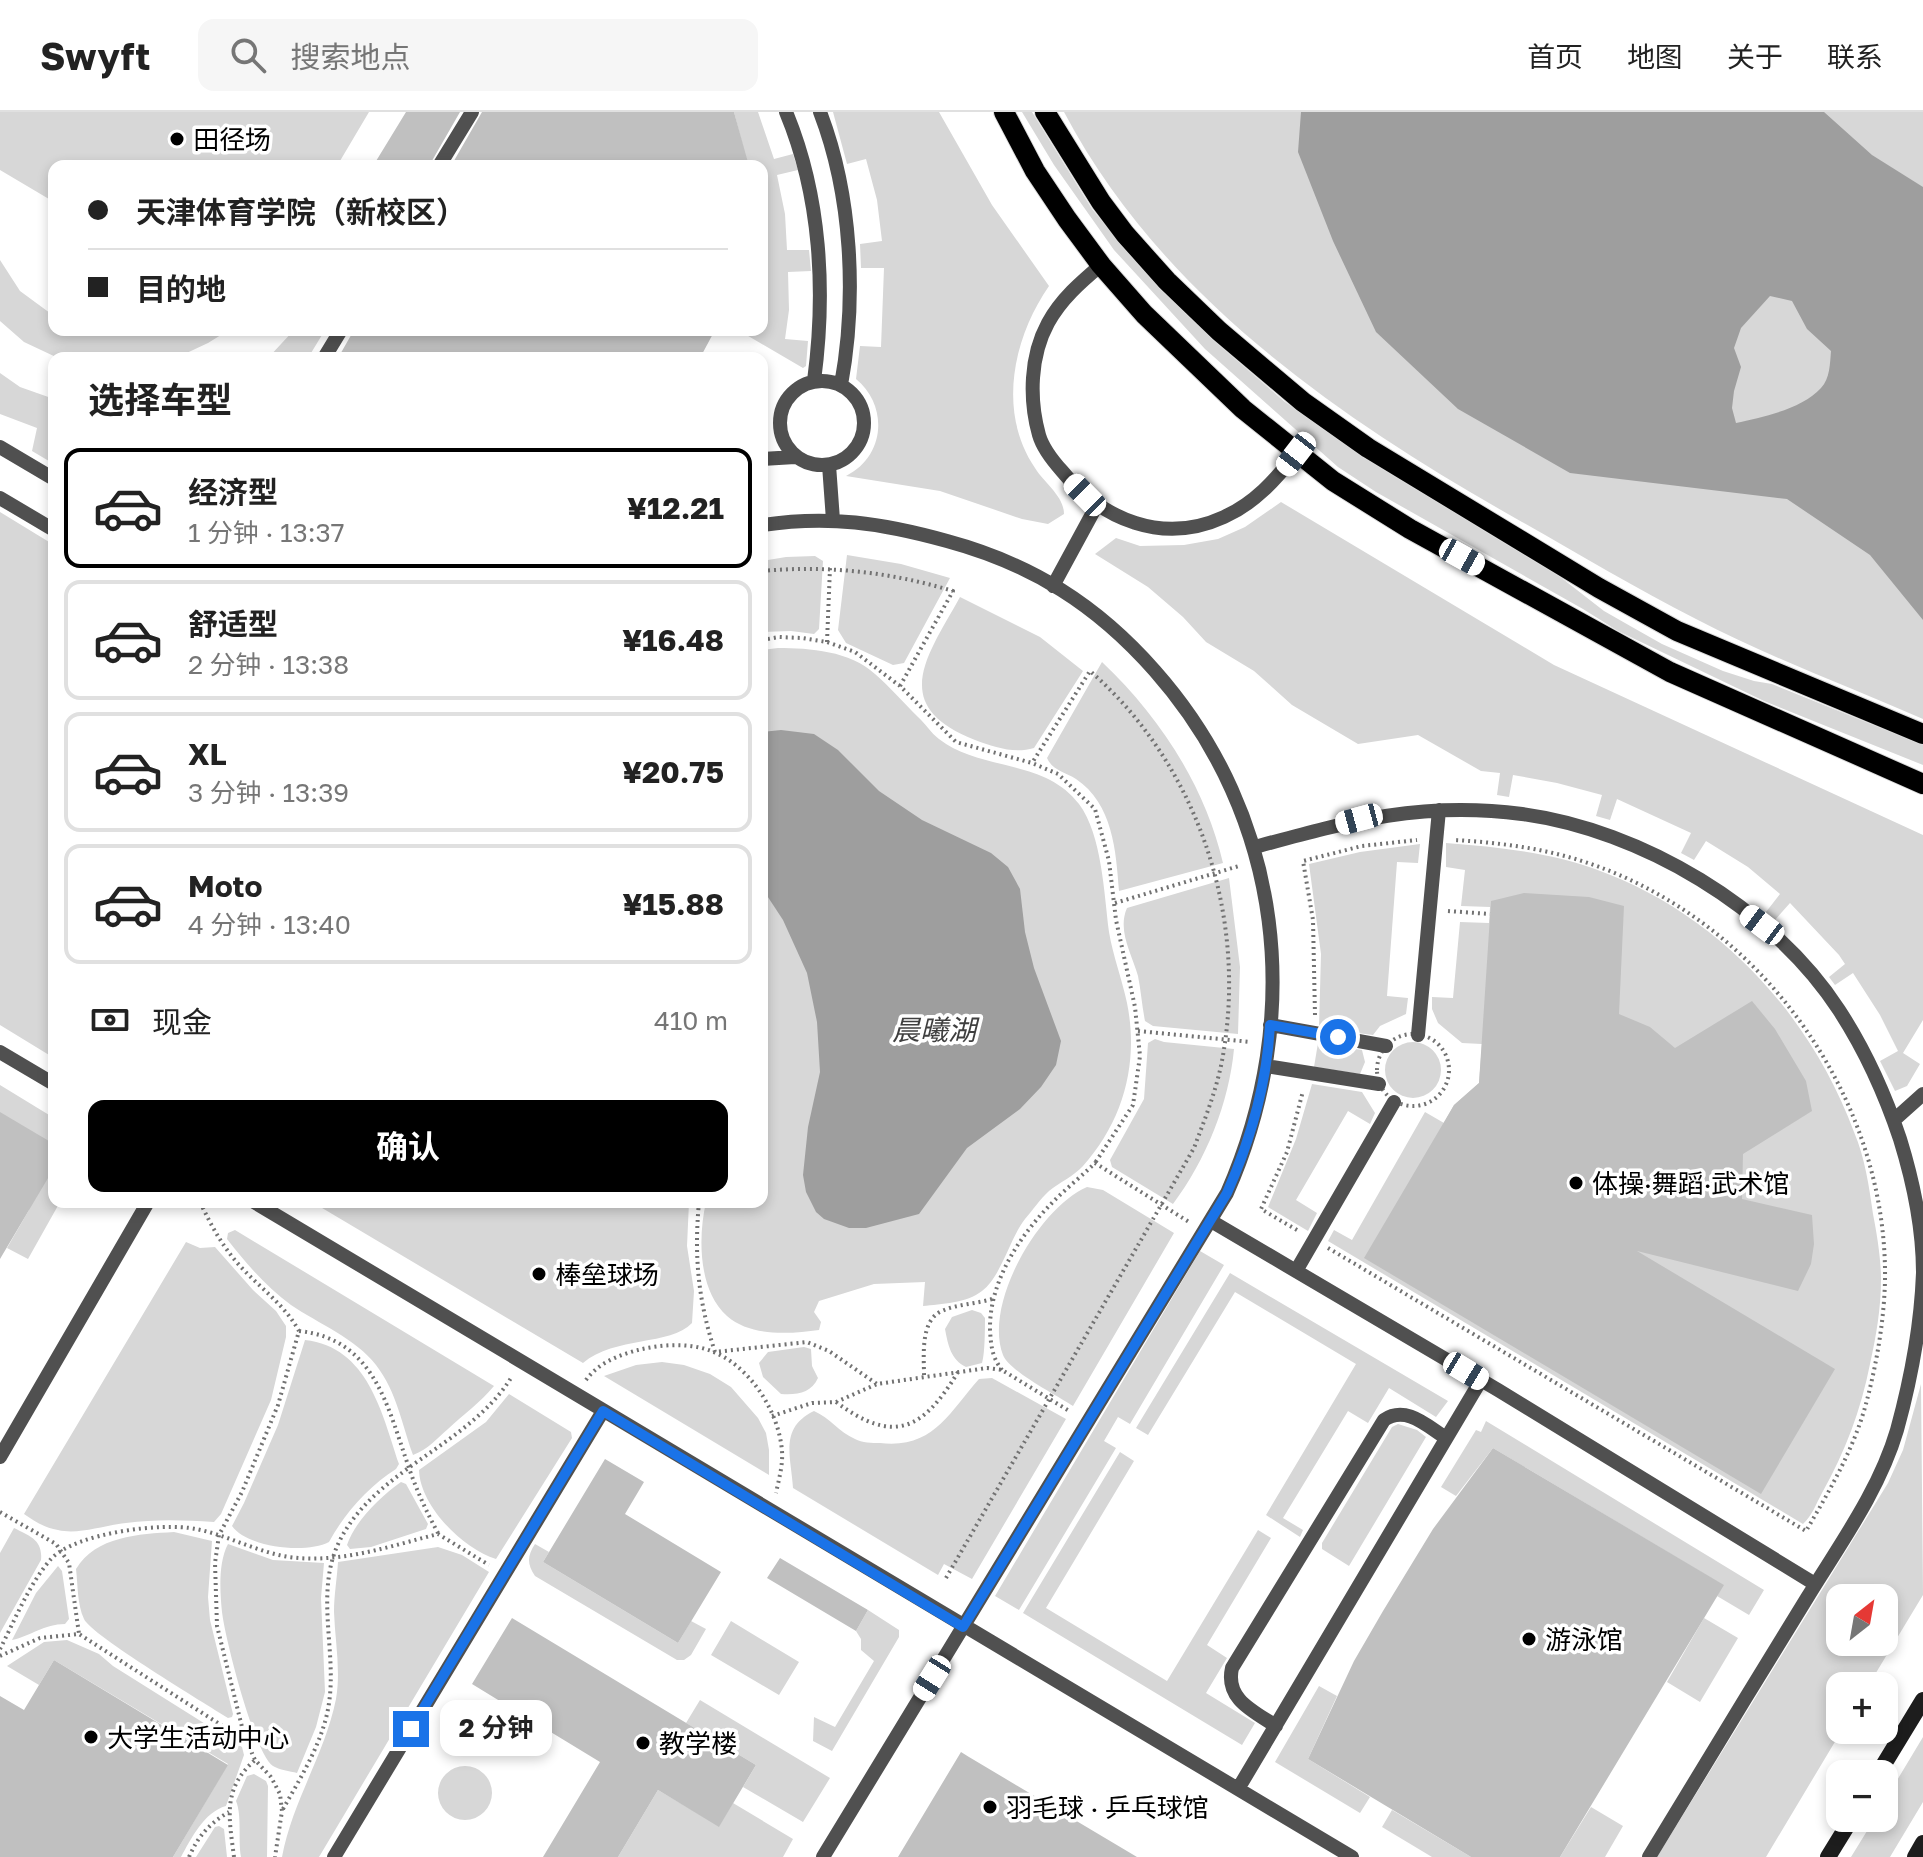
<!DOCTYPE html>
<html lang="zh">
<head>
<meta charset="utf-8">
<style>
  :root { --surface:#fff; --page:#f6f6f6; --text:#222; --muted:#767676; --line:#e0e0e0; --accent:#000 }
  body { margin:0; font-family:"Golos Text","Noto Sans SC",sans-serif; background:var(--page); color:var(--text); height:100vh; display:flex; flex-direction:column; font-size:30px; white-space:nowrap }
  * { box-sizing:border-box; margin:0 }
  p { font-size:26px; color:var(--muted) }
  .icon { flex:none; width:44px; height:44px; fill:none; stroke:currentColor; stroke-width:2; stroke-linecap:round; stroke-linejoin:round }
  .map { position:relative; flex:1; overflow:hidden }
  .panel { position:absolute; left:48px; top:240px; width:720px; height:856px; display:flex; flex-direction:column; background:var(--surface); border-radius:16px; box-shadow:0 4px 12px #0003 }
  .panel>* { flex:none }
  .guide { position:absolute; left:48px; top:48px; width:720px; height:176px; border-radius:16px; box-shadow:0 4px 12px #0003; display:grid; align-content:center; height:176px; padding:0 40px; background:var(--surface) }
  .needle { width:52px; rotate:31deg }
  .tools { position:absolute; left:1826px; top:1472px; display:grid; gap:16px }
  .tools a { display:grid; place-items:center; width:72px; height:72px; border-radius:16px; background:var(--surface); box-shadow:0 4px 12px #0003; font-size:40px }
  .end { position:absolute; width:36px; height:36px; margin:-18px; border:10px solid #1a73e8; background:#fff; box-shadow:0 0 0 4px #fff }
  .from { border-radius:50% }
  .bubble { position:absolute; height:56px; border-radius:16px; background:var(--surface); box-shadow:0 4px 12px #0003; font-size:26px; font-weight:700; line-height:56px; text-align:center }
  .car { position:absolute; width:24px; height:48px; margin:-24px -12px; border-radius:10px; box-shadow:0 0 6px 2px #0007; background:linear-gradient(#fff 24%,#345 0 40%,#fff 0 76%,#345 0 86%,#fff 0) }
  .guide b { display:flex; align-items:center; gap:28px; height:76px; font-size:30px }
  .guide b+b { border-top:2px solid var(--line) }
  .guide i { width:20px; height:20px; background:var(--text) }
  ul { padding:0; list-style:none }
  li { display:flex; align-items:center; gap:24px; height:120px; margin:0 16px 12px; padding:0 24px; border:4px solid var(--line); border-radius:16px }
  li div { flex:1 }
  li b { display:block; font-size:30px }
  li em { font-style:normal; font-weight:700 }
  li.current { border-color:var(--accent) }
  li>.icon { width:72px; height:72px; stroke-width:1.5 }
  h2 { padding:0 40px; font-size:36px; line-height:96px }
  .pay { display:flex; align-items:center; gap:20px; height:88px; padding:0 40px; font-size:30px }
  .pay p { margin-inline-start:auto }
  .primary-button { display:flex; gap:16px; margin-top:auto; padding:16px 40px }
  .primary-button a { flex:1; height:92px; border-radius:16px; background:var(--accent); color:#fff; font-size:32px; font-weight:700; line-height:92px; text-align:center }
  header { display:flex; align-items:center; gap:48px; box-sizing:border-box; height:112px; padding:0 40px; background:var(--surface); border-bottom:2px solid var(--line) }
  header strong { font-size:38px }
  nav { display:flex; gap:44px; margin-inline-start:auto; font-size:28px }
  .search { width:560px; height:72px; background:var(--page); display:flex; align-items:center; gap:20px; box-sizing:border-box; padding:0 28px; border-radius:16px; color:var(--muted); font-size:30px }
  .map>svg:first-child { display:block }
  .green { fill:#d7d7d7; fill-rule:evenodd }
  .water { fill:#9e9e9e; fill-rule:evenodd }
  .building { fill:#c0c0c0 }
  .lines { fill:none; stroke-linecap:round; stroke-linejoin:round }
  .primary-casing { stroke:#dbdbdb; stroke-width:22 }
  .path { stroke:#727272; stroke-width:4; stroke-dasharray:2 4; stroke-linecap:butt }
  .lane { stroke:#505050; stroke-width:14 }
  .secondary { stroke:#1d1d1d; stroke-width:16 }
  .primary { stroke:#000; stroke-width:20 }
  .route { stroke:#1a73e8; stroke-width:10 }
  .poi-dot { fill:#000; stroke:#fff; stroke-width:3 }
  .labels { text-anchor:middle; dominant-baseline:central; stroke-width:7; stroke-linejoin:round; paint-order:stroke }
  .poi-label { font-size:26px; fill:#000; stroke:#fff; text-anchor:start }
  .water-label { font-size:28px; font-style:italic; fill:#3f3f3f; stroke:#fff }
</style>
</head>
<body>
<header>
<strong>Swyft</strong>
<div class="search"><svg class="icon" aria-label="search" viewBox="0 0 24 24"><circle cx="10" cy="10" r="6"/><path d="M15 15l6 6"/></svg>搜索地点</div>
<nav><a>首页</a><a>地图</a><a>关于</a><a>联系</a></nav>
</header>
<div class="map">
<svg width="1923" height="1745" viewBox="0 0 1923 1745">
  <rect width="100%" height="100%" fill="#fff"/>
  <path class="green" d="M0 0H369L337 54H54V90L0 58Z
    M734 0H758L774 47 793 42 798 58 777 63 785 102 787 138H809L811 159 788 160 789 198 785 227 808 229 806 254 803 256 738 218H762V54H748Z
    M833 0H939L992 93 1049 174C1013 226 997 300 1035 356 1045 372 1064 384 1064 402L1048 412 1022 407 940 379 846 364C885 345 889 294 856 267L860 234 881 235 884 156H861L860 132 882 129 877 88 866 47 847 52Z
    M1022 0H1032L1092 97 1141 156 1212 227 1285 290 1481 417 1559 464 1604 499 1632 515 1662 532 1723 559 1754 569 1772 572 1923 633V653L1764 589 1618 519 1583 497 1376 380 1338 355 1205 237 1114 138 1054 53Z
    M1064 0H1923V607C1847 574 1769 545 1696 507 1636 477 1579 442 1522 410 1342 308 1162 186 1064 0Z
    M0 148 20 179 54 204V218H91L120 222 150 218H229L208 231 176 246H58L24 230 0 209Z
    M294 218H325L308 246H268Z
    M0 261 20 275 54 287V352L32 339 37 316 0 302Z
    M1281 390 1554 553 1923 723V908L1903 941 1920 952 1907 974 1895 979 1880 949 1898 939 1880 903 1853 861 1835 873 1829 865 1845 852 1839 843 1790 791 1775 808 1766 800 1780 782 1748 755 1706 729 1694 748 1681 741 1691 721 1617 687 1610 708 1596 704 1602 683 1557 671 1513 663 1509 685 1497 683 1500 661 1481 659 1418 623 1358 632 1292 593 1254 559 1206 530 1183 505 1148 475 1095 442 1116 426 1140 434 1184 433 1218 427 1245 415Z
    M0 400 54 433V946L0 913Z
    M847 443 901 452 950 466 904 551 893 553 846 531 838 518Z
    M815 444 823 449 819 517 814 522 791 519 762 520V449L786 445Z
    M960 485 1040 525 1083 559 1034 636C1014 642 994 635 975 628 887 594 928 543 960 485Z
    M778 536C810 536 850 539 875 562 890 575 904 591 918 605 925 611 931 621 939 627 982 660 1044 646 1079 692 1102 723 1104 781 1109 820 1113 844 1122 867 1127 891 1139 950 1124 1008 1083 1054 1074 1064 1060 1070 1049 1079 1040 1087 1033 1098 1025 1107 1010 1126 1001 1165 982 1179 967 1191 941 1192 923 1194L925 1170 874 1172 819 1189 814 1200 821 1210 819 1218C790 1222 751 1225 727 1204 698 1178 698 1125 706 1090H762V538Z
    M1102 550C1160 605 1205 674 1223 751L1119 779C1116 739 1113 692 1076 667 1065 660 1052 658 1047 646Z
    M1446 731C1497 735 1547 740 1595 757 1716 800 1810 901 1854 1020 1865 1046 1869 1074 1873 1102 1877 1123 1881 1146 1881 1168 1881 1196 1876 1225 1870 1252 1861 1298 1845 1340 1822 1381 1816 1392 1812 1404 1803 1412L1328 1129 1334 1118 1352 1128 1425 1000 1444 1011 1454 993 1479 971 1482 932 1462 931 1438 911 1432 897V885L1453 886 1460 810 1489 811 1490 795 1461 794 1465 758 1446 755Z
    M1420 732 1418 751 1397 750 1387 884 1408 886 1406 902 1380 914 1373 923 1319 916 1321 842 1309 752 1360 740Z
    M1229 766 1240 855 1238 922 1153 914 1145 909C1142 894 1141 879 1138 864 1132 842 1117 819 1127 796Z
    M1155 927 1164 930 1234 937C1229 991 1206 1048 1173 1092L1112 1055 1110 1048 1144 987 1148 931Z
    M1385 958a28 28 0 1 1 56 0a28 28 0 1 1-56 0Z
    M1318 931 1362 938 1365 950 1360 962 1314 955Z
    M1312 972 1362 980 1375 1001 1370 1012 1348 999 1296 1088 1317 1101 1308 1119 1268 1095 1296 1027Z
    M0 973 54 1006V1090H60L28 1147 7 1136 29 1098 0 1080Z
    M1087 1075 1103 1078 1174 1121 1073 1294C1057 1283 1010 1260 1003 1243 983 1191 1040 1095 1087 1075Z
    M312 1090H689L687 1134 694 1179 692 1211C670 1234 615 1224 583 1251Z
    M235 1118 494 1274C480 1291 464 1302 448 1317 436 1327 429 1337 413 1343 402 1313 397 1280 376 1253 355 1226 319 1212 291 1193 266 1175 246 1151 227 1127L228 1121Z
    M186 1130 200 1136 215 1135 253 1178 276 1199 286 1214V1225L271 1288 221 1402 214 1410C183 1408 156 1407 126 1411 105 1413 79 1423 58 1418 45 1416 34 1409 24 1402Z
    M1200 1139 1224 1153 1130 1312 1118 1305 1104 1329 1116 1336 1019 1498 995 1484Z
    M1230 1161 1448 1289 1436 1305 1389 1276 1368 1311 1348 1299 1283 1406 1303 1418 1300 1425 1266 1403 1356 1252 1235 1180 1148 1323 1136 1316Z
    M972 1198 981 1201 985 1206C985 1215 985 1242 982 1251L966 1255C951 1248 948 1233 945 1217L952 1205Z
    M305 1228C368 1235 382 1301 399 1352L396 1357C369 1374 344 1402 329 1430 306 1442 248 1436 232 1414L244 1391 278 1313Z
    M804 1235 811 1237 812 1254 818 1266C811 1281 798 1283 781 1282L763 1265 759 1251 768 1240Z
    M662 1250 684 1253 710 1262 731 1275 758 1306 766 1321 769 1338V1363L604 1264 636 1253Z
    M992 1266 1066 1307 972 1467 944 1452 938 1463 793 1376C791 1344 779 1316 814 1299 830 1306 839 1320 855 1327 862 1331 872 1331 880 1331 933 1337 948 1302 979 1267Z
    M1921 1272 1923 1483 1868 1574H1840V1618H1842L1766 1745H1657L1888 1371 1903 1338ZM1840 1486H1884V1530H1840Z
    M509 1282 571 1320 572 1326 496 1447C463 1437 420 1394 419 1358L486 1310Z
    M1486 1309 1764 1478 1749 1503 1717 1484 1723 1473 1493 1336 1456 1384 1441 1375 1476 1318 1481 1320Z
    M1398 1312 1417 1318 1426 1325 1349 1454 1322 1437V1431L1392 1315Z
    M1120 1340 1134 1349 1046 1496 1167 1569 1258 1418 1271 1426 1207 1533 1227 1546 1206 1581 1255 1611 1242 1633 1023 1501Z
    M401 1370 406 1372 428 1412 426 1417 371 1435 350 1437 347 1433C355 1409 380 1385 401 1370Z
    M14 1416C30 1424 43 1428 41 1448L0 1521V1441Z
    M174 1420 212 1429 208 1485 210 1508 233 1602 232 1605 228 1606C206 1592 91 1523 84 1507 77 1492 78 1473 76 1457 96 1424 139 1422 174 1420Z
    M228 1432 273 1448 324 1451 321 1486 325 1580 316 1615 297 1661C290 1659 279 1658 273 1654 254 1641 225 1526 222 1500 220 1480 218 1451 228 1432Z
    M535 1432 549 1440 543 1450 678 1531 691 1509 706 1517 691 1543 684 1548H677L535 1464C527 1452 527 1444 535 1432Z
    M438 1435 462 1443 489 1460 319 1745H282C292 1690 325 1642 336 1587 341 1558 335 1529 334 1500 334 1483 337 1467 338 1450Z
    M58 1454 62 1459 69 1507 65 1512C44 1512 31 1524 12 1528L36 1481Z
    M868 1498 899 1518V1525L832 1639 813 1629 814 1605 835 1615 874 1549 861 1538V1527L856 1519Z
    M1704 1506 1738 1526 1700 1590 1667 1570Z
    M731 1509 799 1550 779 1583 711 1543Z
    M67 1528 99 1542 113 1554 242 1635 244 1643 226 1694C204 1700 191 1727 181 1745H173L228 1652 54 1548 39 1573 7 1554 44 1530Z
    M1319 1574 1337 1584 1308 1647 1370 1685 1360 1701 1275 1650Z
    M700 1588 830 1666 803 1710 743 1675 756 1653 686 1611Z
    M1923 1625V1690L1890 1745H1851L1875 1706H1884V1690Z
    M438 1681a27 27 0 1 1 54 0a27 27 0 1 1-54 0Z
    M254 1662 266 1669 268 1674 267 1745H241C238 1728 242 1703 236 1689L247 1664Z
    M658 1678 719 1714 733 1691 793 1727 783 1745H618Z
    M1591 1695 1623 1714 1605 1745H1560Z
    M1392 1698 1471 1745H1432L1382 1715Z
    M219 1714 224 1717 227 1745H196L215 1715Z"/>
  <path class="water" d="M1301 0H1824L1872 43 1923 75V508L1870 443 1787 387 1570 361 1458 297 1376 220 1333 129 1298 40ZM1770 184 1792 189 1807 217 1831 239C1830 251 1830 267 1821 276 1802 297 1763 305 1736 311L1732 296 1734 279 1741 255 1734 236 1741 216Z
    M781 618 814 622 838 638 879 679 922 708 991 741 1008 755 1020 777 1025 820 1034 856 1061 929 1056 953 1041 975 1020 997 967 1036 919 1102 866 1116H849L824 1107 816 1100 806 1080 803 1063 808 1015 820 960 817 910 807 861 783 808 762 776V620Z"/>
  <path class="building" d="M406 0H460L429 54H373Z
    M482 0H734L749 54H451Z
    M354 218H715L700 246H338Z
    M1524 781 1589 785 1624 794 1619 902 1650 915 1675 936 1752 889 1775 917 1806 969 1812 999 1743 1042 1742 1087 1812 1103 1814 1132 1811 1152 1798 1179 1637 1139 1835 1257 1761 1382 1364 1146 1454 993 1479 971 1491 789Z
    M0 1000 54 1032V1056L0 1147Z
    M1493 1336 1724 1473 1560 1745H1471L1308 1647 1354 1549 1383 1499 1433 1417Z
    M605 1347 644 1370 625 1402 721 1460 678 1531 543 1450Z
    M780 1446 868 1498 856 1519 767 1466Z
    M512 1506 756 1653 719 1715 658 1678 618 1745H543L600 1650 472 1572Z
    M54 1548 228 1653 173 1745H0V1584L24 1598Z
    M961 1640 969 1645 1137 1745H898Z"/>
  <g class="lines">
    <g class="primary-casing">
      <path id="primary" d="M1004 0 1035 59 1067 107 1101 153 1144 202 1243 297 1333 369 1410 417 1670 560 1923 672
        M1045 0 1101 90 1125 122 1167 169 1219 219 1303 290 1368 336 1599 476 1677 519 1923 622"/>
    </g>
    <path class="path" d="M762 459C828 453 890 460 953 479L900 574
      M762 528 779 525 802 526 827 530 855 540 900 574 956 630 1032 651 1058 662 1095 697 1109 749 1116 808 1135 895 1140 944 1133 993 1095 1051
      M827 530 830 456
      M1115 791 1239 754
      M1448 799 1490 802
      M1315 903 1313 808 1303 749 1362 734 1417 728
      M1138 919 1251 930
      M1377 958a36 36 0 1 1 72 0a36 36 0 1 1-72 0Z
      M200 1090C211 1113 222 1134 240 1154 260 1176 284 1192 299 1219L278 1293 242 1380 219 1423 215 1451 217 1514 244 1623 255 1648 271 1665 280 1682 282 1699 275 1745
      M699 1090C694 1144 698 1188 715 1240L807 1230 829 1239 877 1272
      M1297 1118 1261 1097 1287 1040 1303 979
      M1328 1136 1806 1419C1830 1378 1855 1335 1867 1288 1877 1250 1884 1208 1885 1169 1888 976 1748 791 1561 743 1526 734 1490 730 1454 728
      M299 1219C374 1227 387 1293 408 1353 416 1377 426 1399 438 1421
      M1002 1258C992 1245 991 1234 990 1218 989 1171 1018 1126 1050 1093 1064 1078 1081 1065 1095 1051L1189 1110
      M924 1263C924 1244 920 1208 942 1199 957 1192 976 1192 992 1187
      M586 1268C598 1251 619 1243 638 1238 663 1232 692 1230 716 1241 752 1257 779 1301 782 1339 783 1353 779 1367 776 1381
      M836 1290C894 1333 923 1318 958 1260
      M772 1304 812 1291 836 1290 877 1272 987 1256 1002 1258 1071 1300
      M0 1400 56 1432 69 1451 79 1522
      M946 1466 1194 1036C1206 1004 1219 972 1224 937 1246 799 1196 651 1090 559L1032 651
      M0 1537C15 1508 29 1472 51 1447 75 1421 162 1410 196 1417 227 1423 257 1440 289 1445 340 1452 390 1434 438 1422L489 1453
      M0 1544 40 1526 79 1522 246 1629
      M283 1697C301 1665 324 1628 329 1591 337 1538 314 1479 340 1428 377 1356 468 1334 511 1266
      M189 1745C198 1724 210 1711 229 1700
      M234 1745C229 1705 222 1677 255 1648"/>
    <path class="lane" d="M786 0C821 84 826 180 814 269
      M820 0C852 83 857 186 841 273
      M439 54 472 0
      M1101 153C1081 170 1061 187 1048 211 1030 244 1029 287 1039 323 1043 337 1053 349 1062 359 1102 408 1163 433 1224 405 1255 391 1275 368 1296 342
      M324 246 341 218
      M780 311a42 42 0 1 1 84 0a42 42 0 1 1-84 0Z
      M0 335 54 367
      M762 347 795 345
      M829 353 833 408
      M0 386 54 418
      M762 413C829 403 882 411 947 429 1032 452 1097 493 1155 559 1284 705 1305 904 1227 1081L823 1745
      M1053 474 1097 393
      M1255 735C1350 709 1422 689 1522 702 1641 718 1773 796 1839 898 1865 938 1885 982 1900 1027 1913 1069 1923 1116 1923 1161 1921 1213 1911 1267 1897 1318 1879 1379 1840 1432 1807 1486 1754 1572 1701 1659 1649 1745
      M1270 913 1386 934
      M1418 923 1439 698
      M0 940 54 972
      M1266 954 1379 972
      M1894 1008 1923 982
      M254 1090 1352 1745
      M1211 1109 1498 1278 1815 1472
      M1296 1159 1394 990
      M0 1345 148 1090
      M1276 1614C1253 1599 1225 1587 1232 1556L1384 1308C1406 1293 1427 1314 1446 1326
      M1238 1677 1481 1268
      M334 1745 603 1299"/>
    <path class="secondary" d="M1878 1662 1923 1588
      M1828 1745 1852 1706
      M1915 1745 1923 1731"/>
    <use href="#primary" class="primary"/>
  </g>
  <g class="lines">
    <path class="route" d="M411 1617 603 1299 963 1515 1227 1081C1251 1027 1267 972 1270 913L1338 925"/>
  </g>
  <g class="poi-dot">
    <circle cx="177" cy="27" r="8"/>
    <circle cx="1576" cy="1071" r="8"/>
    <circle cx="539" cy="1162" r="8"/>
    <circle cx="1529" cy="1527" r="8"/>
    <circle cx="91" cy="1625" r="8"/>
    <circle cx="643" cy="1631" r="8"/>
    <circle cx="990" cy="1695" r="8"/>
  </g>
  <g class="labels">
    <g class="poi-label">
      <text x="193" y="27">田径场</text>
      <text x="1592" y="1071">体操·舞蹈·武术馆</text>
      <text x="555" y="1162">棒垒球场</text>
      <text x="1545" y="1527">游泳馆</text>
      <text x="107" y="1625">大学生活动中心</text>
      <text x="659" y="1631">教学楼</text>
      <text x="1006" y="1695">羽毛球 · 乒乓球馆</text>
    </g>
    <g class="water-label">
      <text x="934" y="917">晨曦湖</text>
    </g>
  </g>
</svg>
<div class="tools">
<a><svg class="needle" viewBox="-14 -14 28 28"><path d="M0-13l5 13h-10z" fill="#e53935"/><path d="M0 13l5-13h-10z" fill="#767676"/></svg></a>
<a>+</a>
<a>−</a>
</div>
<i class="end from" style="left:1338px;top:925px"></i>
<i class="end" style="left:411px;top:1617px"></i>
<div class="bubble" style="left:440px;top:1588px;width:112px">2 分钟</div>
<i class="car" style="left:1296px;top:342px;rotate:218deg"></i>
<i class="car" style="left:1085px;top:383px;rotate:315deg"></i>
<i class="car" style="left:1462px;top:445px;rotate:119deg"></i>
<i class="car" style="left:1359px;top:707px;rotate:255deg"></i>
<i class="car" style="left:1762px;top:813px;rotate:307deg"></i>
<i class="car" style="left:1466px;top:1259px;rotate:121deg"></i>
<i class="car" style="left:932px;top:1566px;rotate:212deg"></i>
<div class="guide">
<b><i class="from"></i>天津体育学院（新校区）</b>
<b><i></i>目的地</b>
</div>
<section class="panel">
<h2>选择车型</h2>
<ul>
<li class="current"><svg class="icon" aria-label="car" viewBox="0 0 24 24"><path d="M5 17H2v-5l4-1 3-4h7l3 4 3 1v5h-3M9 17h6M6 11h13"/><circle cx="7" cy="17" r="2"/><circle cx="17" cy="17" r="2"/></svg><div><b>经济型</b><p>1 分钟 · 13:37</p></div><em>¥12.21</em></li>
<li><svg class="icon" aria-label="car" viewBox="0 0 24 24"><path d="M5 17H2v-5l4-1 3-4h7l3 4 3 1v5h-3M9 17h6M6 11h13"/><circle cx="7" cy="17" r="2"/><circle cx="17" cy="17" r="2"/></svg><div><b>舒适型</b><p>2 分钟 · 13:38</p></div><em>¥16.48</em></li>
<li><svg class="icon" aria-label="car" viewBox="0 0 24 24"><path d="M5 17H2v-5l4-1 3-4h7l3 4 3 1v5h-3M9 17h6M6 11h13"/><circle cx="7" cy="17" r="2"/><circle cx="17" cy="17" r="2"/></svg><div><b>XL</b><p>3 分钟 · 13:39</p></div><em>¥20.75</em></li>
<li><svg class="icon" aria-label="car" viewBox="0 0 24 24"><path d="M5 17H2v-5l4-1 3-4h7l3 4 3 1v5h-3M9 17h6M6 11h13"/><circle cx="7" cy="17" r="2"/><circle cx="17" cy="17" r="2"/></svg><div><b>Moto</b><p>4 分钟 · 13:40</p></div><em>¥15.88</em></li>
</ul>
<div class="pay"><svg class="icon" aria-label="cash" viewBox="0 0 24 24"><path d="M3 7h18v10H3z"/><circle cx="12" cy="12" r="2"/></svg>现金<p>410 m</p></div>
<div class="primary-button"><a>确认</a></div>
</section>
</div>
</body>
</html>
